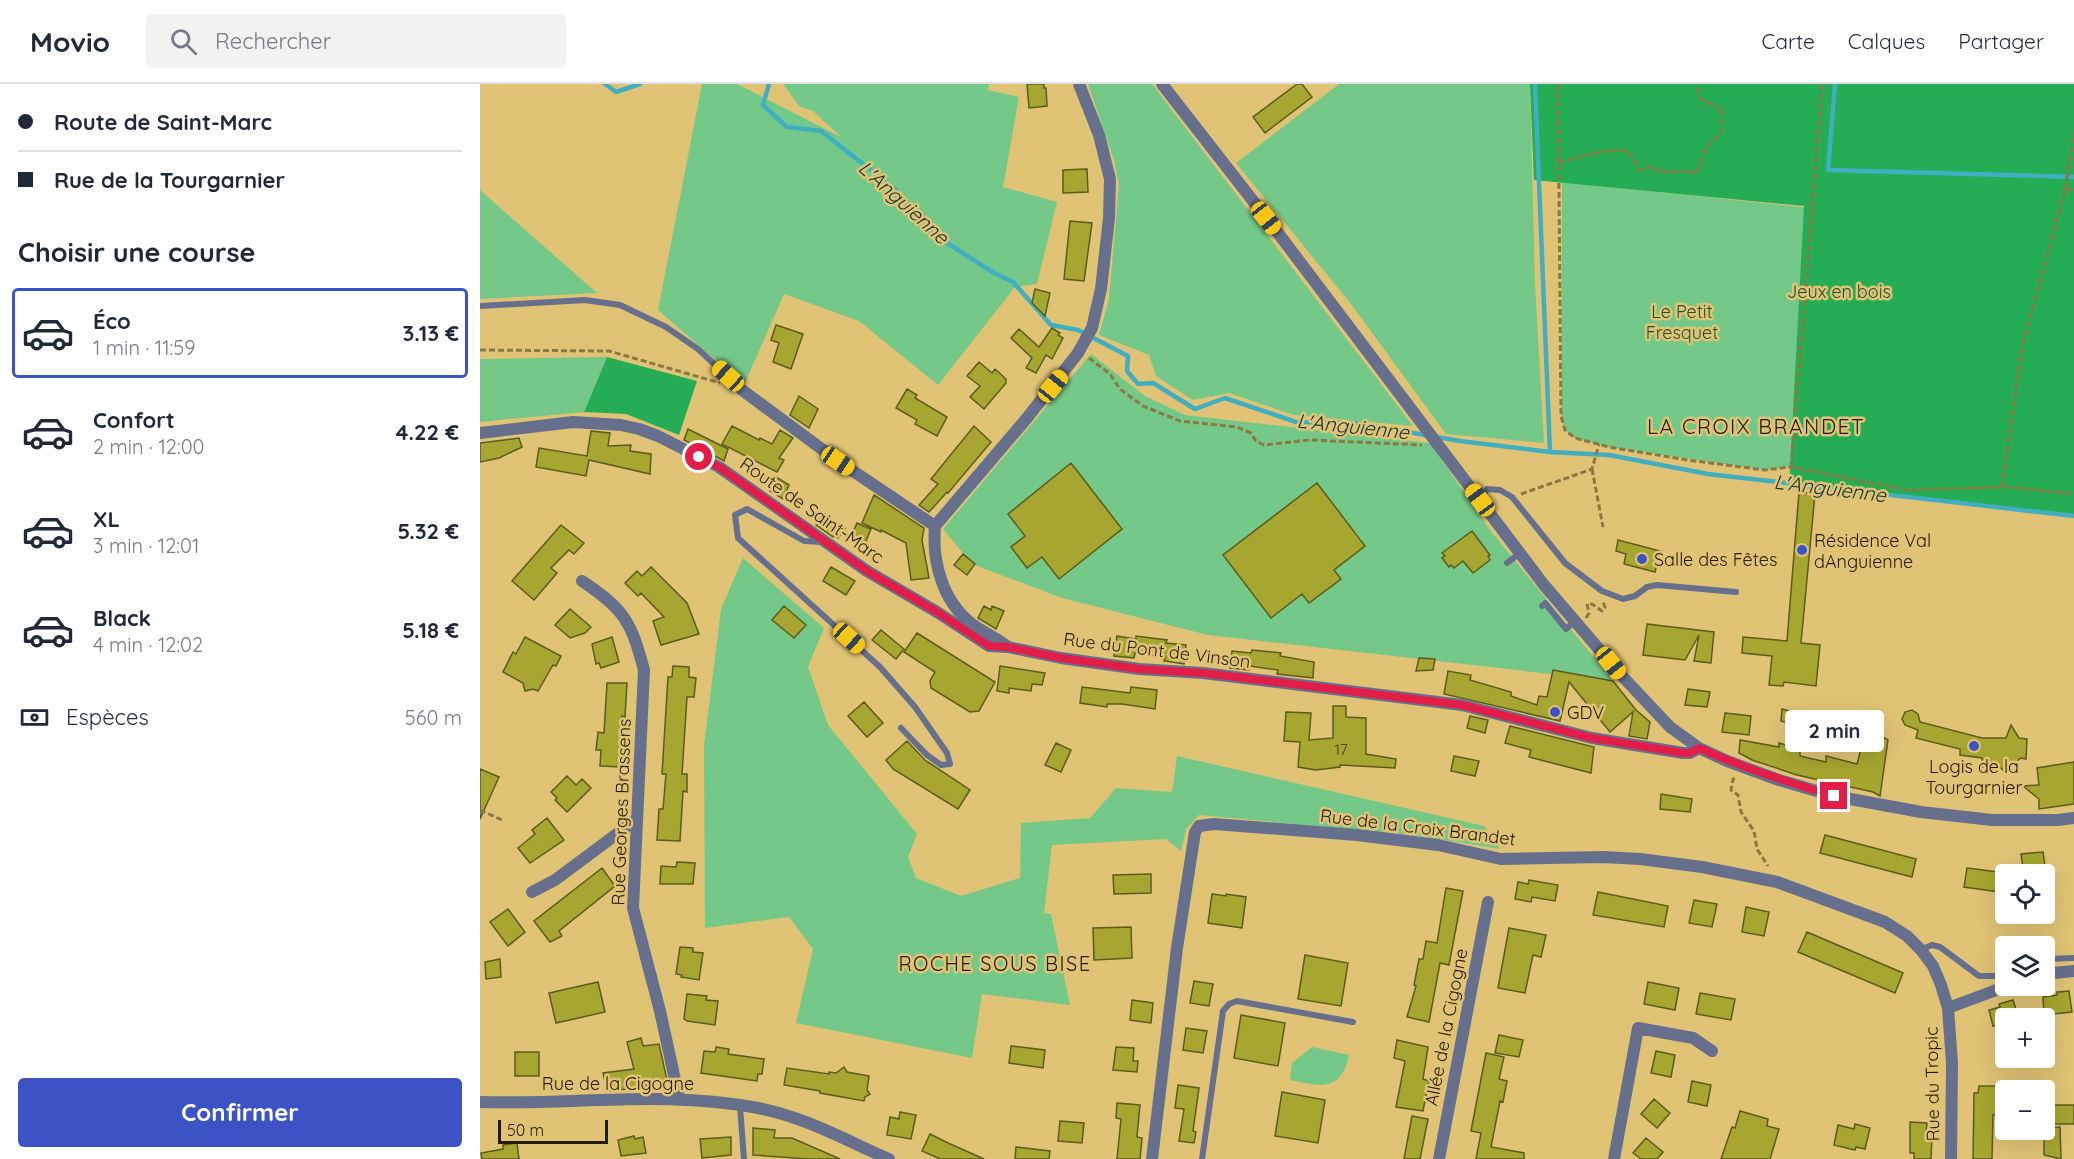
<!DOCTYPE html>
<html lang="fr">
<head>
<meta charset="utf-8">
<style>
  :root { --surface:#fff; --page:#f2f2f3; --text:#1f2937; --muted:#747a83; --line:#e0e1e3; --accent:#3c53c6 }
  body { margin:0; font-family:Quicksand,sans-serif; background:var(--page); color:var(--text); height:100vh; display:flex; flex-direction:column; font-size:22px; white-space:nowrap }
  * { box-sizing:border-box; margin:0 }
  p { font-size:20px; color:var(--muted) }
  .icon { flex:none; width:33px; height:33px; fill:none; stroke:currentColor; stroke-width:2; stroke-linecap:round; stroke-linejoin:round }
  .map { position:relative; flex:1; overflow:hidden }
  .drawer { display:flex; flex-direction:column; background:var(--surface); width:480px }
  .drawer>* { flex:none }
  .banner { display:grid; align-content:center; height:132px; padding:0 18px; background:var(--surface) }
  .buttons { position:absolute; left:1515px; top:780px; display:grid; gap:12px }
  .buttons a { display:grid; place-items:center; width:60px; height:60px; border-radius:6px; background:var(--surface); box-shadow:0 6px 24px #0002; font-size:30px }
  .scale { position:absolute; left:18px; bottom:15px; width:110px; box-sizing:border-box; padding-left:6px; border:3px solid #231a02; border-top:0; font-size:16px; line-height:21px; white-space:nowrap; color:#231a02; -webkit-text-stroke:4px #e0c375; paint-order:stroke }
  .end { position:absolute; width:27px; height:27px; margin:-14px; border:8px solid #e11d48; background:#fff; box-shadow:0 0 0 3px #fff }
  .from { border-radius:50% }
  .bubble { position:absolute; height:42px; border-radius:6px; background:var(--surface); box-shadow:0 6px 24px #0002; font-size:20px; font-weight:700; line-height:42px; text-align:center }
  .car { position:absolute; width:18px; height:36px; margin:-18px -9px; border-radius:8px; box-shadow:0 0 4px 2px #0007; background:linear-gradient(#f5c518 24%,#345 0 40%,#f5c518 0 76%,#345 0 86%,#f5c518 0) }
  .banner b { display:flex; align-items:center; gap:21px; height:57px; font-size:22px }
  .banner b+b { border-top:2px solid var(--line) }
  .banner i { width:15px; height:15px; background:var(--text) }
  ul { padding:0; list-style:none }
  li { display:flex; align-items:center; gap:18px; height:90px; margin:0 12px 9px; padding:0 6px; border:3px solid transparent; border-radius:6px }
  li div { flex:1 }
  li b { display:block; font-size:22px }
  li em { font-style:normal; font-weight:700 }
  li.current { border-color:var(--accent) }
  li>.icon { width:54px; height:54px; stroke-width:1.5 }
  h2 { padding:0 18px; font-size:27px; line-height:72px }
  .pay { display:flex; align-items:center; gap:15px; height:66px; padding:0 18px; font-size:22px }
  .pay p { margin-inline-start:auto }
  .cta { display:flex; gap:12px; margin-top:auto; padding:12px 18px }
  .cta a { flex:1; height:69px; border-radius:6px; background:var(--accent); color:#fff; font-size:24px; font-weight:700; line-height:69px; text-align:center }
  header { display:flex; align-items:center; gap:36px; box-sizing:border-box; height:84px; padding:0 30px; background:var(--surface); border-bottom:2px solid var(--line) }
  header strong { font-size:28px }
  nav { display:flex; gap:33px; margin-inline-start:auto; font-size:21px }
  .search { width:420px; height:54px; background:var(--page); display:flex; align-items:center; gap:15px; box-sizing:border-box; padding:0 21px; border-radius:6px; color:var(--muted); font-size:22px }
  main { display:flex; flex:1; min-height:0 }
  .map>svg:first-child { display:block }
  .green { fill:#75c988 }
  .forest { fill:#25ad55 }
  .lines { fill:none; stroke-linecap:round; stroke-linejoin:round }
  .stream { stroke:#3fafc1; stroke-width:4.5 }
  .building { fill:#a6a630; stroke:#5b5c1e; stroke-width:1.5 }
  .path { stroke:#8c7842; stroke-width:3; stroke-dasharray:6 3; stroke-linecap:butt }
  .service { stroke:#66708d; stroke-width:6 }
  .minor { stroke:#66708d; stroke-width:12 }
  .tertiary { stroke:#66708d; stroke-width:12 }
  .route { stroke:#e11d48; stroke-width:8 }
  .poi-dot { fill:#3c53c6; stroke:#e0c375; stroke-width:2 }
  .labels { text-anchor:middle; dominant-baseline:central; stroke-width:5; stroke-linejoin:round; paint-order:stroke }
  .number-label { font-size:15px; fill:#443d0e }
  .park-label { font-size:18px; fill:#20512d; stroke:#e0c375 }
  .street-label { font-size:18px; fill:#231a02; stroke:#e0c375 }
  .poi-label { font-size:18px; fill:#231a02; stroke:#e0c375; text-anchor:start }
  .water-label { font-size:20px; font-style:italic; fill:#0f3136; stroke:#e0c375 }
  .neighbourhood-label { font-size:20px; letter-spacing:1.5px; fill:#231a02; stroke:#e0c375 }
  .quarter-label { font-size:21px; letter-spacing:1.5px; fill:#231a02; stroke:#e0c375 }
</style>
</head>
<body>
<header>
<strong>Movio</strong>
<div class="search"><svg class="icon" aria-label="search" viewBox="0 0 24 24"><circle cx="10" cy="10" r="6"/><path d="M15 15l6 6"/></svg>Rechercher</div>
<nav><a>Carte</a><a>Calques</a><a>Partager</a></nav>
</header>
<main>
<section class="drawer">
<div class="banner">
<b><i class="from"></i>Route de Saint-Marc</b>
<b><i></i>Rue de la Tourgarnier</b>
</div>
<h2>Choisir une course</h2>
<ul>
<li class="current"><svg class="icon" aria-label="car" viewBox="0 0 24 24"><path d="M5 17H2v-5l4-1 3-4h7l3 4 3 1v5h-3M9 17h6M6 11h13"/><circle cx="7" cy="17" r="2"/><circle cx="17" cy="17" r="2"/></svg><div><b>Éco</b><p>1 min · 11:59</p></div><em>3.13 €</em></li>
<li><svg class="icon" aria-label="car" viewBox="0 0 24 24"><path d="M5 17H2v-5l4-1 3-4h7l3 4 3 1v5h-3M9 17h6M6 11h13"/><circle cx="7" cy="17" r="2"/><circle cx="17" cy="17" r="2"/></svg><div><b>Confort</b><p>2 min · 12:00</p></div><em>4.22 €</em></li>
<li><svg class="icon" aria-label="car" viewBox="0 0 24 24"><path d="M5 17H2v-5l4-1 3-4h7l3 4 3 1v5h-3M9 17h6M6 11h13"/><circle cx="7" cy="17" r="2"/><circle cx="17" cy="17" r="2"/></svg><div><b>XL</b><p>3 min · 12:01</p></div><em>5.32 €</em></li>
<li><svg class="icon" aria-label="car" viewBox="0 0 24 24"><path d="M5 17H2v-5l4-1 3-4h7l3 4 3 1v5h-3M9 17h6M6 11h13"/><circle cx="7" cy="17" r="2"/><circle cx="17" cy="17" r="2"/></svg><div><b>Black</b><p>4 min · 12:02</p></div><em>5.18 €</em></li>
</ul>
<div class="pay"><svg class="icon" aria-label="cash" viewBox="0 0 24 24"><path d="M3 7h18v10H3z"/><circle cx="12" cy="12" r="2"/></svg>Espèces<p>560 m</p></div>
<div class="cta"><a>Confirmer</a></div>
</section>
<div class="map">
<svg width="1594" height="1075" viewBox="0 0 1594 1075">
  <rect width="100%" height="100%" fill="#e0c375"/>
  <path class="green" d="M222 0H257L361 53 333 27 319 22 303 0H509L508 6 539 13 523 103 577 118 557 200 535 203 458 301 379 237 304 210 264 301 178 226Z
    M608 0H672L933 342 814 331 749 309 713 316 676 292 669 271 619 251 629 215 639 101 634 76Z
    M859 0H1050L1055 200 1064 359 966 350 871 220 756 79Z
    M1082 98 1332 124 1311 383 1285 386 1129 363 1095 354 1085 346 1081 332Z
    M0 106 117 209 0 215Z
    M611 270 665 312 705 331 950 359 1010 446 1133 597 728 551 582 514 492 480 463 445Z
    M127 273 104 328 0 338V275Z
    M263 474 344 544 328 583 348 641 437 750 428 773 436 794 481 812 540 794 541 739 610 734 636 704 692 708 697 672 1004 742 1020 765 933 751 719 731 706 745 701 767 686 755 572 761 564 829 571 830 590 921 502 910 492 974 316 939 333 865 309 833 225 844 224 661 241 525Z
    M832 963 869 971C861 1009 840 1002 810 996L812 979Z"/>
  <path class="forest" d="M1050 0H1594V430L1309 403 1324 122 1054 96Z
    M127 273 217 297 199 351 146 330 104 328Z"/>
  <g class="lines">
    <path class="stream" d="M125 0 136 8 160 0
      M289 0 283 21 307 43 341 47 416 106 422 121 445 133 453 150 514 189 533 198 571 241 598 246 648 272 647 287 658 300 673 299 715 325 745 314 816 338 876 339 980 357 1070 368 1129 371 1228 390 1594 432
      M1055 0 1070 368
      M1355 0 1348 86 1594 93"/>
  </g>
  <path class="building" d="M547 0H564V4H566L567 22 549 24Z
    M817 0H822L832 13 785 49 773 33Z
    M607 85 608 108 583 109V86Z
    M590 137 612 139 604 197 584 195Z
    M555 205 570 209 565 232 552 219Z
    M296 241 323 250 311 285 293 278 299 259 291 256Z
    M572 244 580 249 578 251 583 254 572 275 566 271 556 289 546 284 552 274 531 254 539 245 559 263Z
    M499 278 512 289 515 285 526 295V299L504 325 490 313 500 302 487 292Z
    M427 305 437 311 435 314 467 333 457 352 435 340 437 336 416 324Z
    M319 312 338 325 329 344 310 331Z
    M252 342 279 356 280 354 292 360 300 346 313 354 299 374 304 376 297 388 242 360Z
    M494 342 511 358 468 409 467 408 449 428 439 421 458 400 451 395Z
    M208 345 248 365 244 377 204 356Z
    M111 347 130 349 128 362 151 361 150 367 171 370 170 390 109 376 106 392 56 383 59 364 107 372Z
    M39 354 42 363 19 374 0 378V359Z
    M591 379 642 445 579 495 562 473 547 484 531 463 545 452 528 430Z
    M296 393 309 401 303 415 290 407Z
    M837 399 885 462 854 486 861 495 829 519 822 510 791 534 743 471Z
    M1319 408 1335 410 1321 559 1340 561 1336 602 1304 598 1303 602 1289 601 1292 572 1262 569 1263 553 1307 557Z
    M394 411 444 444 442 456 449 494 431 496 426 459 401 446V448L382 439Z
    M344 429 365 445 358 454 355 452 353 453 336 441Z
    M377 439 391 445 384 462 370 455Z
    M81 441 104 459 94 470 89 466 71 484 77 489 54 516 32 497Z
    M992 447 1010 471 1008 472 1010 476 993 489 983 477 974 484 971 481 969 483 962 474 965 472 962 469Z
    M1138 456 1180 467 1175 488 1144 480 1146 470 1136 467Z
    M483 470 495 480 487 491 474 481Z
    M171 483 207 519 219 550 181 561 173 537 184 533 161 509 158 512 145 499 157 487 162 492Z
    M351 483 375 497 366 511 343 497Z
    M304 522 326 541 314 554 292 536Z
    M504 522 511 526 512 522 524 527 516 545 498 534Z
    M90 525 111 543 105 549 90 554 75 541Z
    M1167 540 1234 548 1231 579 1214 577 1219 551 1205 576 1163 571Z
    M401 546 424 565 416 575 392 556Z
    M437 549 515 598 499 627 490 628 451 604 450 597 455 588 424 568Z
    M637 552 656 555V552L687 556 686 559 706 561 704 580 684 577 685 573 655 569 654 574 634 572Z
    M45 553 81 572 76 582 73 581 58 607 53 605 45 607 43 599 23 588 33 568 36 570Z
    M132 553 139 578 121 584 119 579 116 580 112 560Z
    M772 566 801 569 800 572 834 578 833 594 797 590 798 586 770 582 769 586 750 584 752 567 771 569Z
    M939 574 955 575 953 586 936 587Z
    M193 582 209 583V593L216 594 214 613H207L202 690H207V708L203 707 200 757 177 756 179 725H183L186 690H182L188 593H192Z
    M520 582 565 589 562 601 552 600 551 607 529 604V609L517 607Z
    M1073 586 1133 597 1156 626 1170 638 1167 655 1149 652 1153 628 1130 648 1089 598 1080 637 964 610 968 587 991 591 990 596 1031 608V612L1057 621 1059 612 1067 613Z
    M127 599H147L145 633 142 632V683L120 682 121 666H116L118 648 124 649Z
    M602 603 650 609 651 603 677 606 675 625 642 620H627V623L600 619Z
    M1208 605 1230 608 1227 623 1205 621Z
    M384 618 403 639 387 653 368 632Z
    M853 622H866V633L886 634V670L916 675 915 684 860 681V683L836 686 818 683 820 658 804 657 806 628 831 629 829 656 853 654Z
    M1302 625 1325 631 1323 643 1301 637Z
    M1432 626 1438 630 1440 638 1502 654H1526L1531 641 1539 654 1547 655 1546 675 1541 674 1524 687 1519 682 1502 683V674L1480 671V665L1436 654 1438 646 1425 641 1422 635 1425 628Z
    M1245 629 1271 632 1269 651 1242 648Z
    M990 632 1008 636 1005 649 987 644Z
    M1030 642 1114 663 1111 689 1049 673 1051 666 1025 659Z
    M1378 644 1394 648 1408 656 1400 712 1393 708 1317 691 1272 676 1259 669 1260 656 1299 663V659L1320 665V672L1346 678V672L1377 680 1382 661 1376 659Z
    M427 657 445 676 490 706 478 725 413 685 406 676Z
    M576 659 591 666 581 688 565 681Z
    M974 672 999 677 995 692 971 687Z
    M1594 678V720L1559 725V715L1543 702 1559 701 1557 684Z
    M0 685 19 693 0 735Z
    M87 692 96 701 102 695 111 704 87 728 75 716 77 714 71 708Z
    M1181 710 1212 715 1210 728 1180 725Z
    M67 734 84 756 50 779 38 764 55 750 52 746Z
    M1345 751 1436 775 1432 793 1340 769Z
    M1563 768 1565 782 1543 784 1541 770Z
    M197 778 215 779 213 800H180L181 782 196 783Z
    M122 784 135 802 79 847 82 852 70 858 54 837Z
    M1487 784 1526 789V809L1484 803Z
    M671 790V809L634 810 633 791Z
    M1049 796 1078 801 1075 817 1052 813 1051 818 1035 815 1038 798 1048 800Z
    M966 804 983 807 969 881 960 879 949 938 927 933 936 902 934 901 939 875H943L946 857 957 859Z
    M1118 808 1188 822 1184 843 1113 831Z
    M732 810 746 812V810L766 813 762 844 728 839Z
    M1214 816 1237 820 1232 843 1209 839Z
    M1266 823 1289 828 1284 852 1262 848Z
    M28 825 45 848 28 862 10 838Z
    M651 843 652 874 614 876 613 844Z
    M1029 844 1066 851 1061 873 1053 871 1045 909 1018 904Z
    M1327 848 1423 889 1415 909 1318 868Z
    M200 863 213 864V868L223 869 219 896 201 893 202 891 196 890Z
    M825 871 868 879 861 922 818 915Z
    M20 875 21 893 6 895 5 878Z
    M714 897 733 900 729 922 710 919Z
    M118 898 125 928 76 939 69 909Z
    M1168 898 1199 904 1195 926 1164 920Z
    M1589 907 1592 928 1564 931 1563 913 1577 911V908Z
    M1220 909 1255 915 1251 936 1216 930Z
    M207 910 227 912 226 916 238 917 235 941 207 937 204 935Z
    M652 916 673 919 671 939 650 936Z
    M1533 916 1539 934H1526V939L1513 942 1509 926 1520 923 1519 920Z
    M761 931 805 939 798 982 754 974Z
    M706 944 727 947 723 969 703 966Z
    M1019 951 1043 956 1039 973 1015 969Z
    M161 954 163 962 179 960 187 996 158 1004 127 1007 123 989 154 985 147 958Z
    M917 956 948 963 943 995 949 997 943 1027 916 1023 925 977 914 974Z
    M531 962 565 966 563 984 529 979Z
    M236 963 249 965 248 970 284 975 282 990H278L277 997 221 989 224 967 235 968Z
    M636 963 654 964 653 977H658L657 988 633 986Z
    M1176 967 1195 971 1191 993 1171 989Z
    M35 968H59V992H35Z
    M1006 969 1024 973 1019 995 1027 997 1023 1018 1020 1017 1011 1063 1044 1069V1075H996L1001 1049 991 1047Z
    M364 983 367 988 389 992 387 1006 390 1010 385 1013 384 1017 340 1009V1007L304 1001 307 984 349 990V988L356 989Z
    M1212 997 1231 1001 1227 1022 1208 1018Z
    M698 1001 719 1004 713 1047 716 1048 714 1059 699 1057 704 1025 695 1024Z
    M1499 1002H1526V1014H1517L1516 1031H1513L1512 1075H1493L1494 1009H1498Z
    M802 1008 845 1016 838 1059 795 1052Z
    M1174 1015 1190 1029 1177 1044 1161 1030Z
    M637 1019 660 1021 657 1053 662 1054 660 1075H637L641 1035 636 1034Z
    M1572 1021H1594V1040H1572Z
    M1260 1027 1288 1035 1287 1042 1299 1045 1290 1075H1241L1252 1043 1255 1044Z
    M420 1028 436 1031 431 1055 407 1051 410 1033 419 1035Z
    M932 1032 948 1035 940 1075H924Z
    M580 1037 604 1039 602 1059 578 1057Z
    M1430 1038 1447 1039 1446 1050H1452L1451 1075H1434V1069H1430Z
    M1375 1040 1390 1044 1385 1065 1376 1063 1375 1066 1354 1061 1358 1041 1374 1045Z
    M1580 1043 1581 1075 1564 1071V1044Z
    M273 1044 295 1046 294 1054H312L360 1075H329L273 1071Z
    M450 1050 468 1059 504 1075H460L442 1067Z
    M154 1052 155 1055 163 1053 166 1069 141 1072 138 1056Z
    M251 1053V1071L222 1074 220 1055Z
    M1166 1054 1183 1068 1177 1075H1161L1153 1069Z
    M37 1059 39 1075H2L1 1069 23 1065V1061Z
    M536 1063 570 1067 569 1075H535Z"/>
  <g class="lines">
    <path class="path" d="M1078 0 1081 332 1085 346 1095 354 1129 363 1207 376 1285 386 1311 383 1428 406 1528 403 1594 410
      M1079 79C1091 75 1140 60 1149 69 1153 73 1156 81 1159 86L1171 83C1188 93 1197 84 1216 89L1219 86 1224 67 1241 49 1242 26 1220 15 1217 0
      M1585 106 1594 105
      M0 266 129 267 240 299
      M609 274 630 290 640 305 663 322 700 337 757 343 771 349 776 357 784 361 830 356 942 361
      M1311 383 1342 0
      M1112 385 1123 443
      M1522 403 1542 263 1585 106 1594 48
      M1041 410 1112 385 1119 360
      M1106 534 1109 529 1107 520H1112L1122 527 1125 523 1123 518
      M1255 695H1253L1251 706 1258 711 1261 728 1274 747 1277 765 1288 782
      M0 726 24 737"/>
    <path class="service" d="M0 222 105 216 140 221 186 243 218 265 262 306
      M1000 416 1007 405 1020 406 1032 413 1085 479 1122 507 1143 515 1155 512 1167 503 1177 501 1256 508
      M343 458 324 457 267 425 255 431 258 454 400 583 435 623 467 669 470 680 461 681 447 671 421 644
      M1027 479 1040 469
      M1062 522 1065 519 1086 545 1095 537
      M1442 865 1452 861 1460 863 1499 892H1514L1526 888
      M1564 875 1594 874
      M260 1022 264 1075
      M722 1075 743 927 749 920 757 917 873 938"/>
    <path class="minor" d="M262 306 358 377 455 442
      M102 497C144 525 151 537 164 586L153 824 180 927 199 1014
      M528 563C517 554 503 548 492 540 462 517 452 477 455 442L547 334 598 269 612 244 621 205 629 134 630 95 619 51 599 0
      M52 808 75 796 157 735
      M1564 890 1594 887
      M1468 924 1527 902
      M672 1075 697 864 715 748 719 742 734 740 877 751 958 761 1021 775 1123 773 1160 775 1222 783 1297 798 1405 838 1427 852 1441 866 1453 882 1461 901 1468 924 1472 979 1471 1075
      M959 1075 1008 818
      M1134 1075 1158 944 1213 954 1232 967"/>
    <path class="tertiary" d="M682 0 798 149 1064 501 1142 592 1190 643 1219 664 1247 677 1299 696 1354 712 1441 728 1512 736H1578L1594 734
      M0 349 93 338 141 341 159 345 178 352 239 383 387 487 457 528 509 562 528 563 581 574 659 585 723 589 982 621 1112 654 1203 669H1210L1219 664
      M0 1018C93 1021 186 1006 278 1024 323 1032 367 1057 409 1075"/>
  </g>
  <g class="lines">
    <path class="route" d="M219 373 239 383 387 487 457 528 509 562 528 563 581 574 659 585 723 589 982 621 1112 654 1203 669H1210L1219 664C1263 684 1308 698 1354 712"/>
  </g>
  <g class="poi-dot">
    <circle cx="1322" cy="466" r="6"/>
    <circle cx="1162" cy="475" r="6"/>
    <circle cx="1075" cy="628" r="6"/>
    <circle cx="1494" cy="662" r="6"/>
  </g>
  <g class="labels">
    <g class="number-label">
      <text x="861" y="665">17</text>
    </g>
    <g class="park-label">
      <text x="1359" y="207">Jeux en bois</text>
      <text x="1202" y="227">Le Petit<tspan x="1202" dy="21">Fresquet</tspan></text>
    </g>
    <g class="street-label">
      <text transform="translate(332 426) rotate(35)">Route de Saint-Marc</text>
      <text transform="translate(677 566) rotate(7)">Rue du Pont de Vinson</text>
      <text transform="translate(141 728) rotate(-88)">Rue Georges Brassens</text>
      <text transform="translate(938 743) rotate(7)">Rue de la Croix Brandet</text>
      <text transform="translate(966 943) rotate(-79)">Allée de la Cigogne</text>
      <text x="138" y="999">Rue de la Cigogne</text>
      <text transform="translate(1452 1000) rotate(-91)">Rue du Tropic</text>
    </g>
    <g class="poi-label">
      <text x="1334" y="456">Résidence Val<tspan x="1334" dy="21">dAnguienne</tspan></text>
      <text x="1174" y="475">Salle des Fêtes</text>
      <text x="1087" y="628">GDV</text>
      <text x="1494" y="682" text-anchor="middle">Logis de la<tspan x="1494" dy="21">Tourgarnier</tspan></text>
    </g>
    <g class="water-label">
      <text transform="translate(424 118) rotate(42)">L'Anguienne</text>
      <text transform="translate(873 342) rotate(6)">L'Anguienne</text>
      <text transform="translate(1350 404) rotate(7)">L'Anguienne</text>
    </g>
    <g class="neighbourhood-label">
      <text x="515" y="879">ROCHE SOUS BISE</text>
    </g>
    <g class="quarter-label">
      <text x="1276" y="342">LA CROIX BRANDET</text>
    </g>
  </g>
</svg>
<div class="buttons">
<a><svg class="icon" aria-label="locate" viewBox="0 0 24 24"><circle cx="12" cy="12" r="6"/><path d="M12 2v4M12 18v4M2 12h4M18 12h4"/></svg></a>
<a><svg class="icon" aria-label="layers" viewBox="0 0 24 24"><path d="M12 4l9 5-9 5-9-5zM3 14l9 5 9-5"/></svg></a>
<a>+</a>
<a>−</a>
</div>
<div class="scale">50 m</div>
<i class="end from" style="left:219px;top:373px"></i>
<i class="end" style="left:1354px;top:712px"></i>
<div class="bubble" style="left:1305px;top:626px;width:99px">2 min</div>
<i class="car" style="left:786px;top:134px;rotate:142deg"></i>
<i class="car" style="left:248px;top:292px;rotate:312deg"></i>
<i class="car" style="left:573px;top:302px;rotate:39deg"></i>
<i class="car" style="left:358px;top:377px;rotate:124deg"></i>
<i class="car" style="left:1000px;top:416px;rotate:323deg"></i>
<i class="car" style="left:369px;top:554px;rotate:132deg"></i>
<i class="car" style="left:1131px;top:579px;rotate:141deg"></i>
</div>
</main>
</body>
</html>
